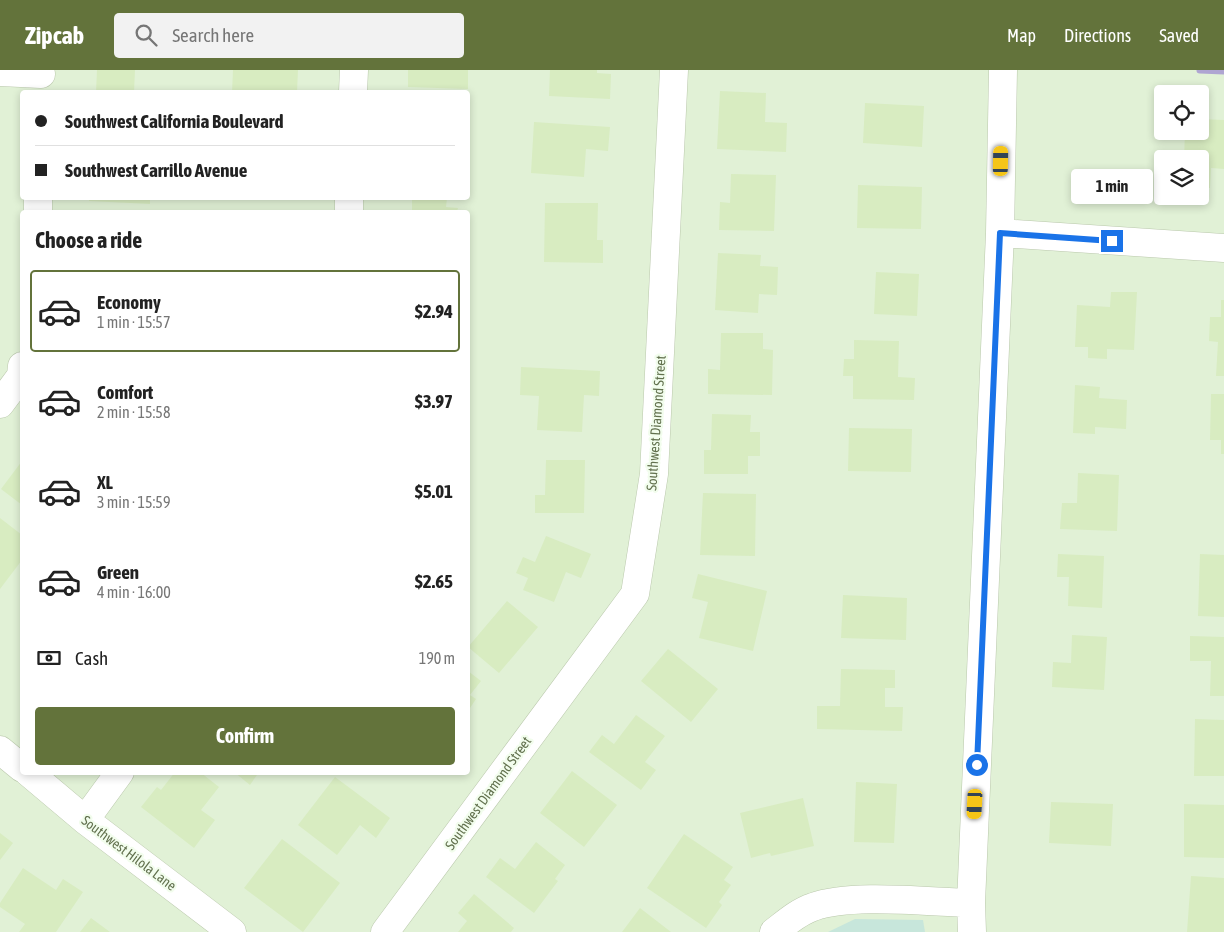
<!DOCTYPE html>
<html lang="en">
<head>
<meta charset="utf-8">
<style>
  :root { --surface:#fff; --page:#f2f2f2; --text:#222; --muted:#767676; --line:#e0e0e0; --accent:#63733b }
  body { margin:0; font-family:"Asap Condensed",sans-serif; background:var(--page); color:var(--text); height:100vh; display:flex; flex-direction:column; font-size:19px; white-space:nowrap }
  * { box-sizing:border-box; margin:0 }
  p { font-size:16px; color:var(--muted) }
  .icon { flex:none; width:28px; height:28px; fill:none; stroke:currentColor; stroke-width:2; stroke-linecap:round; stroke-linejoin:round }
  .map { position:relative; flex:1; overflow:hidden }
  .panel { position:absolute; left:20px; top:140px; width:450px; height:565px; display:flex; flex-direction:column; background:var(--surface); border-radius:5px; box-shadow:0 2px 8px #0003 }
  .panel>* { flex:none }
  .banner { position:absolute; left:20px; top:20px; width:450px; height:110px; border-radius:5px; box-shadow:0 2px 8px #0003; display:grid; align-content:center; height:110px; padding:0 15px; background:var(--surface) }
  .buttons { position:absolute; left:1154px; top:15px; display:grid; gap:10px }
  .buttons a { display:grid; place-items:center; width:55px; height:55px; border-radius:5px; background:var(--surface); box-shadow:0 2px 8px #0003; font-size:25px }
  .end { position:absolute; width:22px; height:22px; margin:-11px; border:6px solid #1a73e8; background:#fff; box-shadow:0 0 0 2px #fff }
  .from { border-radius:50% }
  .bubble { position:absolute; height:35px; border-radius:5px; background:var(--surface); box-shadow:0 2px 8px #0003; font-size:16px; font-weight:700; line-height:35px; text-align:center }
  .car { position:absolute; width:15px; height:30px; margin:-15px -8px; border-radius:6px; box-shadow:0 0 4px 1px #0007; background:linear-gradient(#f5c518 24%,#345 0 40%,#f5c518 0 76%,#345 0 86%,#f5c518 0) }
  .banner b { display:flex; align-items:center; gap:18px; height:48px; font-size:19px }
  .banner b+b { border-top:1px solid var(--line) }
  .banner i { width:12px; height:12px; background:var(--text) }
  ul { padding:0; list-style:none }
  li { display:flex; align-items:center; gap:15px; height:82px; margin:0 10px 8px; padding:0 5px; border:2px solid transparent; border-radius:5px }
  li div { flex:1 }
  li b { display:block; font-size:19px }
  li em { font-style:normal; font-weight:700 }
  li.on { border-color:var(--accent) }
  li>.icon { width:45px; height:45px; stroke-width:1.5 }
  h2 { padding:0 15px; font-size:22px; line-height:60px }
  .pay { display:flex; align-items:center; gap:12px; height:55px; padding:0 15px; font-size:19px }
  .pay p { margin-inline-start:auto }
  .action { display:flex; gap:10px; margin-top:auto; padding:10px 15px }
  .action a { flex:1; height:58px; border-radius:5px; background:var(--accent); color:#fff; font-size:20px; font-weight:700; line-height:58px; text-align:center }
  header { display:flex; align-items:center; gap:30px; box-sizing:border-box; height:70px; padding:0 25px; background:var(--accent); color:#fff }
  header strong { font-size:24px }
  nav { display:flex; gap:28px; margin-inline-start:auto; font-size:18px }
  .search { width:350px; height:45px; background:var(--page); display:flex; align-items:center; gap:12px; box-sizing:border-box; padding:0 18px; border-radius:5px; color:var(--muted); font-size:19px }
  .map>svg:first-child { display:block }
  .residential { fill:#e1f1d6; fill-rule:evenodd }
  .green { fill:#c7e6db }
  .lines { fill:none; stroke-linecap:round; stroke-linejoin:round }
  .stream { stroke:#afa5d2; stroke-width:7 }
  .building { fill:#d8ecc1 }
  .minor-casing { stroke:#bac8ac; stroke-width:29 }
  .minor { stroke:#fff; stroke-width:28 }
  .route { stroke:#1a73e8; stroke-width:6 }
  .labels { text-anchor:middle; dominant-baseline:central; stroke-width:4.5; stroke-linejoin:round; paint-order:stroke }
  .street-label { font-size:14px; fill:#62714e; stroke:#f2fded }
</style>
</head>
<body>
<header>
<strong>Zipcab</strong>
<div class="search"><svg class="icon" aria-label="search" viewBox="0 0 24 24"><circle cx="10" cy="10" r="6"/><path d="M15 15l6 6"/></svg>Search here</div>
<nav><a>Map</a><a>Directions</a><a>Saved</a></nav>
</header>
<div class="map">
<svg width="1224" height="862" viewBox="0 0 1224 862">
  <rect width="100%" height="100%" fill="#edfae7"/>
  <path class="residential" d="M0 0H1224V862H0ZM22 22H468V128H22ZM1162 24H1200V61H1162ZM1162 89H1200V126H1162ZM22 142H468V702H22Z"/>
  <path class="green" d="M855 849 923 850 925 862H828Z"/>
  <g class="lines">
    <path class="stream" d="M1200 0 1224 1"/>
  </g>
  <path class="building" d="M97 0H135L134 22H96Z
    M233 0H298L297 22H232Z
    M408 0H468V19L408 17Z
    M550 0H597V3L611 4 610 29 549 26Z
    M720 21 766 23 765 52 787 53 786 82 717 79Z
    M865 33 924 36 922 77 863 73Z
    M1200 49 1224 50V99L1211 98 1210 118 1200 117V89H1184L1185 61H1200Z
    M534 52 610 57 608 81 586 79 584 107 531 103Z
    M731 104 776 105 774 161 719 160 720 132 730 133Z
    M858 115 922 117 921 159 857 158Z
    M89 128H150V134L89 131Z
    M412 128H447L446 137 458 138 457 142H412Z
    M545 133H598L597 170H603V193L544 192Z
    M718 183 761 185 760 196 778 197 777 225 759 224 758 243 715 240Z
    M876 202 919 204 917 246 874 244Z
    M1111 222H1137L1134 280 1107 279V289L1088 288V277H1075L1077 235 1110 237Z
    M1221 230H1224V306H1216L1218 272 1209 271 1210 247H1221Z
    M721 263H763V279L773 280 772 325 708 324V299L720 300Z
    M854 270 899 271 898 307 915 308 914 330 853 329V306H843L844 289H854Z
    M521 297 600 301 599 326 584 325 582 362 537 360 539 326 520 325Z
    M1075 315 1100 317 1099 328 1127 330 1126 359 1095 357V364L1073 363Z
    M1211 324H1224V384H1221V370H1210Z
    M712 344 751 345 750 362H760V386H748V404H704V380H711Z
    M849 358 912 359 911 402 848 401Z
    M546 390H585L584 443H535V425H545Z
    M22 391V435L1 419Z
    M1078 403 1119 405 1117 461 1060 459 1062 433H1077Z
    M703 423 756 424 755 486 700 485Z
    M0 448 22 465V490L0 519Z
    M546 466 591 484 581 508 566 502 554 532 523 520 528 508 516 503 523 487 535 492Z
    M1058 484 1104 486 1102 538 1068 536 1069 507H1057Z
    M1200 484 1224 485V547L1198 546Z
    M698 504 767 521 753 581 699 568 708 532 692 528Z
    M843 525 907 528 906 570 841 568Z
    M507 531 538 557 499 603 468 577Z
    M1072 565 1107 567 1104 620 1052 617 1053 592 1071 593Z
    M1190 566 1224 567V626H1210L1211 591H1190Z
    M668 579 718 619 691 652 641 611Z
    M841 599 895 600V618H885V637H903L902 661 817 659V636H840Z
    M468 601 481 611 470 625 476 629 468 641Z
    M636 645 665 666 645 692 656 700 641 720 589 682 602 665 614 674Z
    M1195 649 1224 650V706H1194Z
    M572 701 617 735 584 777 540 743Z
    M175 702H200L219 717 201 740 215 750 194 778 141 737 157 717 161 720Z
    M234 702H259L250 715Z
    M335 707 390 748 376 768 360 755 337 785 298 755Z
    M856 712 897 714 894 773 854 772Z
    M803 728 814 776 771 786 770 783 751 788 740 743Z
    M1051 732 1113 734 1111 776 1049 773Z
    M1184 734 1224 735V788L1184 787Z
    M0 763 13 773 0 790Z
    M684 764 733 797 724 810 731 815 719 832 722 835 706 858 647 818Z
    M282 769 340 813 303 862 244 818Z
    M536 772 565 795 555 809 558 811 534 843 486 807 500 788 515 799Z
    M23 798 56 820 63 809 83 822 56 862H19L25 854 0 837V833Z
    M1191 806 1224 808V862H1187Z
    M474 824 514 858 511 862H458L467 851 458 843Z
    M640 838 671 862H622Z
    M91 848 110 862H80Z"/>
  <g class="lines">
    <g class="minor-casing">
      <path id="minor" d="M0 2 41 4
        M353 22 354 0
        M38 142V128
        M349 142V128
        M1000 163 1224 178
        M0 334 21 306 22 296
        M0 680 22 698
        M28 702 85 750 232 862
        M85 750 120 702
        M385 862 635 524 654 404 674 0
        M774 862C786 853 798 842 813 837 851 823 928 832 971 833
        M972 862 971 833 1000 163 1003 0"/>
    </g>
    <use href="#minor" class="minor"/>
  </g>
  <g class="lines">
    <path class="route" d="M977 695 1000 163 1112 171"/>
  </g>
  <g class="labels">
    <g class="street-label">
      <text transform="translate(656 353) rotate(-86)">Southwest Diamond Street</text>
      <text transform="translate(488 723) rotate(-54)">Southwest Diamond Street</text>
      <text transform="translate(129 783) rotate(37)">Southwest Hilola Lane</text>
    </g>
  </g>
</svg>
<div class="buttons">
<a><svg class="icon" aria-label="locate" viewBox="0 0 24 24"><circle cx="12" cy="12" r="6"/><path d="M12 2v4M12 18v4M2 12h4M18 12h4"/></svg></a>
<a><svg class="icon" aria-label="layers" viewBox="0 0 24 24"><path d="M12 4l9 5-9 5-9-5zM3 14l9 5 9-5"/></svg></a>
</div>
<i class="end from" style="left:977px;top:695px"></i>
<i class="end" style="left:1112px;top:171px"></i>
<div class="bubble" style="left:1071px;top:99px;width:82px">1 min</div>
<i class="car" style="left:1001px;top:91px;rotate:1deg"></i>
<i class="car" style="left:975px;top:734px;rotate:183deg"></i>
<div class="banner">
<b><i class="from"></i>Southwest California Boulevard</b>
<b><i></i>Southwest Carrillo Avenue</b>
</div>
<section class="panel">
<h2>Choose a ride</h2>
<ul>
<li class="on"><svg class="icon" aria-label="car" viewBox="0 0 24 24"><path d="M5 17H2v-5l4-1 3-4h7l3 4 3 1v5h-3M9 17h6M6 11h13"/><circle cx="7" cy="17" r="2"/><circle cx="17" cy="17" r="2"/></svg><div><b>Economy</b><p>1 min · 15:57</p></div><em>$2.94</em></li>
<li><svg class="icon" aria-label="car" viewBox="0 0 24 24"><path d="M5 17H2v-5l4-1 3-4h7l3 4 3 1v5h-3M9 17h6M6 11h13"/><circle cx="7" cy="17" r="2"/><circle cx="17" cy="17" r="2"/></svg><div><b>Comfort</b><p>2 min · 15:58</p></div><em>$3.97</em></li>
<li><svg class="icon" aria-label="car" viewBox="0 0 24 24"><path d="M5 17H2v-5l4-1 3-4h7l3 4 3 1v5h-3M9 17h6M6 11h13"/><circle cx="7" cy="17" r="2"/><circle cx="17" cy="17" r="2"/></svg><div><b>XL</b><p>3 min · 15:59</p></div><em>$5.01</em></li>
<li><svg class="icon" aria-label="car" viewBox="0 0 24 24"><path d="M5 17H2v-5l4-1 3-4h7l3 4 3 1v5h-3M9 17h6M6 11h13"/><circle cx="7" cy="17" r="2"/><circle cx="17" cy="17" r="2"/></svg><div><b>Green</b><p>4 min · 16:00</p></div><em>$2.65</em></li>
</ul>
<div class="pay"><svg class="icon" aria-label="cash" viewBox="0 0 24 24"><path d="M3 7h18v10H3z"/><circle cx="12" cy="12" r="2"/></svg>Cash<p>190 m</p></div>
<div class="action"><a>Confirm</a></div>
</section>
</div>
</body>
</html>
